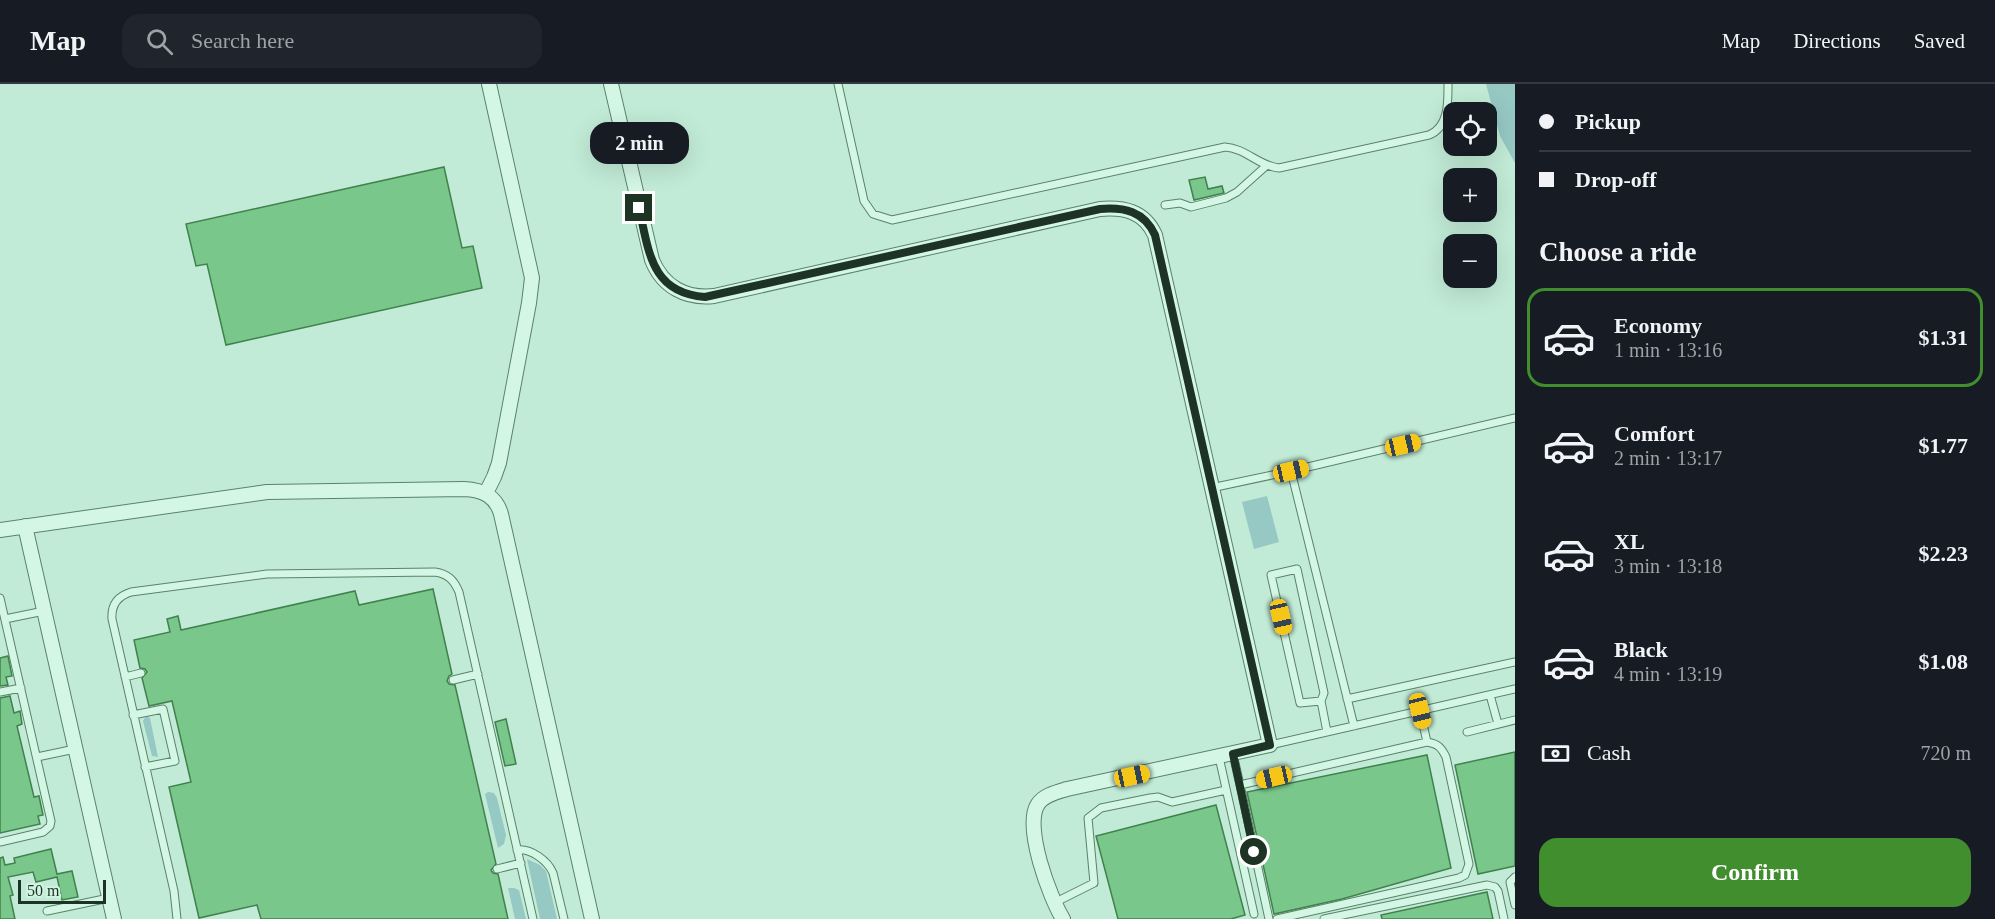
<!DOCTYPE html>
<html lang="en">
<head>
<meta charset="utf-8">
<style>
  :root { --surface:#171b24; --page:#20242c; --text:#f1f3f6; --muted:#9ea1a6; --line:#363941; --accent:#408e2d }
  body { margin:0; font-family:Georgia,serif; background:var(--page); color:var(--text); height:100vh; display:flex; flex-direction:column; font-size:22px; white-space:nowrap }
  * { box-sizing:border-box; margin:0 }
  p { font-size:20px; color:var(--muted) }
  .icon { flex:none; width:33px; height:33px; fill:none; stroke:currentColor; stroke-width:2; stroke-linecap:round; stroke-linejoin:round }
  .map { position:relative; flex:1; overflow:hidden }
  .drawer { display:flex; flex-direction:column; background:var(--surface); width:480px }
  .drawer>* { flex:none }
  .top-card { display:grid; align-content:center; height:132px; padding:0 24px; background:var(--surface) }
  .buttons { position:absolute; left:1443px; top:18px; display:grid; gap:12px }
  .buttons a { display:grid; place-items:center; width:54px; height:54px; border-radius:12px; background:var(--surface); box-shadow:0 6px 24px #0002; font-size:30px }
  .scale { position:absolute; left:18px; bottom:15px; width:88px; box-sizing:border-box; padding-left:6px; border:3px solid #1d3324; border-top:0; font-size:16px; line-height:21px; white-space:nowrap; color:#1d3324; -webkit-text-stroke:4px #d0f3e2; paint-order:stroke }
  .end { position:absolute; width:27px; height:27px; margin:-14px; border:8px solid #1d3324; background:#fff; box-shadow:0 0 0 3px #fff }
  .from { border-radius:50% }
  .bubble { position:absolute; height:42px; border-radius:18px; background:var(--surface); box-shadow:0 6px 24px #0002; font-size:20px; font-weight:700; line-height:42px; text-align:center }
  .car { position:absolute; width:18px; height:36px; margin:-18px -9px; border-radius:8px; box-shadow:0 0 4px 2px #0007; background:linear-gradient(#f5c518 24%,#345 0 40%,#f5c518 0 76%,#345 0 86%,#f5c518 0) }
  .top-card b { display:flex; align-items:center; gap:21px; height:57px; font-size:22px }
  .top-card b+b { border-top:2px solid var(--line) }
  .top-card i { width:15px; height:15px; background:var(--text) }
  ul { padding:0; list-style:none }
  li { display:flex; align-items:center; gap:18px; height:99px; margin:0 12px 9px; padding:0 12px; border:3px solid transparent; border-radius:18px }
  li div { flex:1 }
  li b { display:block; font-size:22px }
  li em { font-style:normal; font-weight:700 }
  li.current { border-color:var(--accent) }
  li>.icon { width:54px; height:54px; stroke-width:1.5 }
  h2 { padding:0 24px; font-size:27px; line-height:72px }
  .pay { display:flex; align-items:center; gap:15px; height:66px; padding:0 24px; font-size:22px }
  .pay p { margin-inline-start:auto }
  .action { display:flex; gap:12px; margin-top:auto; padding:12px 24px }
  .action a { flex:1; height:69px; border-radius:18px; background:var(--accent); color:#fff; font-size:24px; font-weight:700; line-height:69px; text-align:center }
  header { display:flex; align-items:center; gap:36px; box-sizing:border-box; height:84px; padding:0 30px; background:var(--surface); border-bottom:2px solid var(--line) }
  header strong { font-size:28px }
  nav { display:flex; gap:33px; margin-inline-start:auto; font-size:21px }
  .search { width:420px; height:54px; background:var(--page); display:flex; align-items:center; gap:15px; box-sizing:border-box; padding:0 21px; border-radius:18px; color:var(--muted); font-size:22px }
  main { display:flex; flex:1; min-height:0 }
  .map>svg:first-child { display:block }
  .green { fill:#96c8c4 }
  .building { fill:#79c78a; stroke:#41814e; stroke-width:1.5 }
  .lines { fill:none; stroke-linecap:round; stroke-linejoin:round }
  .service-casing { stroke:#5a8368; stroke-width:9 }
  .minor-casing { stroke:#5a8368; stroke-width:16 }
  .service { stroke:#d3f6e5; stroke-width:7 }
  .minor { stroke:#d3f6e5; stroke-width:14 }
  .route { stroke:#1d3324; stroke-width:8 }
</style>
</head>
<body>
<header>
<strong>Map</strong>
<div class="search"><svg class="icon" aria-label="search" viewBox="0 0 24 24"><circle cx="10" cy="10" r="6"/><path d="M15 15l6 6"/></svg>Search here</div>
<nav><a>Map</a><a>Directions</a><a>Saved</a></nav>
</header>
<main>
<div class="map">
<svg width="1515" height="835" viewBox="0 0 1515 835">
  <rect width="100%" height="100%" fill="#c1ebd6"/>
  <path class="green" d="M1486 0H1515V79L1500 52Z
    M1267 412 1279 458 1254 465 1242 418Z
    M146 632 150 634 158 673 152 672 143 637Z
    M488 708 494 709 497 714 506 751 504 760 498 764 485 710Z
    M527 775 540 781 546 787 557 835H540Z
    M508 804H514L519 806 526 835H515Z"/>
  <path class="building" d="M444 83 462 164 473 162 482 204 226 261 207 180 196 182 186 140Z
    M1205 93 1208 105 1222 102 1224 109 1194 116 1189 96Z
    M433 505 452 590 449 592 447 597 449 600 455 601 496 780 491 786 493 789 498 790 508 835H261L257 821 199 834 169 703 191 698 172 617 149 622 142 594 147 588 145 585 140 584 134 556 170 548 167 535 178 532 181 546 355 507 359 521Z
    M8 572 12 592 6 593 8 601 0 602V574Z
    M10 612 14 629 20 627 22 640 17 642 34 713 39 712 43 731 38 732 40 740 0 749V614Z
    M506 635 516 680 505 682 495 638Z
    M1515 668V782L1478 790 1455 681Z
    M1427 671 1451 784 1342 815 1274 830 1247 708Z
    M1216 721 1245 831 1231 835H1118L1096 752Z
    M51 765 57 790 72 787 78 813 62 816 57 793 36 798 33 788 8 793 13 811 10 812 15 835H0V774L3 773 5 781 15 779 14 774Z
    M1487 808 1493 835H1382L1381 831Z"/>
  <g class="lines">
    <g class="service-casing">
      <path id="service" d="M838 0 864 117 873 130 892 136 1225 63C1245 64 1259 82 1279 84L1429 51C1449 43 1448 18 1448 0
        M1165 121 1180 119 1191 123 1226 114 1237 108 1266 82
        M1291 387 1354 642
        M1211 404 1291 387 1515 334
        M0 514 51 737 50 742 43 748 0 758
        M5 535 44 527
        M125 593 141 589
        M453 596 478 590
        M0 608 21 604
        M1490 611 1498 640
        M1347 615 1515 578
        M1321 617 1300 619 1271 491 1297 485 1324 609 1321 617 1327 648
        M133 631 163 625 175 677 145 683
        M1467 648 1515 636
        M1270 661 1515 605
        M1233 670 1240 701 1427 658 1420 627
        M37 673 75 665
        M1219 673 1254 830
        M1240 701 1269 835
        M517 766C531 764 548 777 553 789L564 835
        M497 785 521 779
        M1515 793 1510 798 1515 821
        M1054 819 1094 799 1088 734 1101 724 1150 714 1158 713 1172 718 1226 706
        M47 827 109 814
        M177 835 174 807 112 535C111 521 118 512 131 508L267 490 435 488C448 490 454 496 459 508L533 835
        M1277 835 1459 794 1465 791 1469 780 1446 673C1441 663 1438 660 1427 658
        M1324 835 1487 801 1495 803 1498 807 1504 835"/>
    </g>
    <g class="minor-casing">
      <path id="minor" d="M611 0 652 176C663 203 686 215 714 212L1100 125C1124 123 1144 127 1155 151L1270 661 1067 705C1057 708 1044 711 1038 720 1023 742 1050 814 1063 835
        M486 409 494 393 499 379 529 219 532 194 489 0
        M25 442 114 835
        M0 446 267 408 464 405C483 406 496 412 501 430L592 835"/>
    </g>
    <use href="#service" class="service"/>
    <use href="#minor" class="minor"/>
  </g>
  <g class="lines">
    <path class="route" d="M639 124C649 168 651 209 705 213L1100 125C1124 123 1144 127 1155 151L1270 661 1233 670 1254 768"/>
  </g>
</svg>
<div class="buttons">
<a><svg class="icon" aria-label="locate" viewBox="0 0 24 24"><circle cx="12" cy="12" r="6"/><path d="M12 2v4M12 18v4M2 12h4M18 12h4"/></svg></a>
<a>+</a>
<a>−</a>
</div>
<div class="scale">50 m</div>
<i class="end from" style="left:1254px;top:768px"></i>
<i class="end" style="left:639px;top:124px"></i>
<div class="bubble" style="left:590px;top:38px;width:99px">2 min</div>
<i class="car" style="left:1403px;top:361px;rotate:77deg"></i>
<i class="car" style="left:1291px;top:387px;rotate:77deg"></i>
<i class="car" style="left:1281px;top:533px;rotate:167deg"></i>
<i class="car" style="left:1420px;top:627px;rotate:166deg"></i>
<i class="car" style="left:1132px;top:692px;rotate:78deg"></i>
<i class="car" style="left:1274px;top:693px;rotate:257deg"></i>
</div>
<section class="drawer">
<div class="top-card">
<b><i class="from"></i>Pickup</b>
<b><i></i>Drop-off</b>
</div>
<h2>Choose a ride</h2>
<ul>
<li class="current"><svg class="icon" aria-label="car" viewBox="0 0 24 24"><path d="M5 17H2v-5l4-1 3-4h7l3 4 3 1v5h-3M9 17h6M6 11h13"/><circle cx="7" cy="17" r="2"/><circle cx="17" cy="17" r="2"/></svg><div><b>Economy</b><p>1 min · 13:16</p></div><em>$1.31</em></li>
<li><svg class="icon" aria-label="car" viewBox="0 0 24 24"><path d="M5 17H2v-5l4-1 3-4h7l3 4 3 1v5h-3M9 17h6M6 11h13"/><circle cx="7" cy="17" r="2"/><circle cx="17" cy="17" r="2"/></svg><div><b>Comfort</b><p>2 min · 13:17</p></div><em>$1.77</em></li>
<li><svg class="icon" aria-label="car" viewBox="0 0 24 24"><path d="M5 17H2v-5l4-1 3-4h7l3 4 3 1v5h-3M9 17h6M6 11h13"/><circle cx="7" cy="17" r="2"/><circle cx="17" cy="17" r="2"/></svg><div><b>XL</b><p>3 min · 13:18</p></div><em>$2.23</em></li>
<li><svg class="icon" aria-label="car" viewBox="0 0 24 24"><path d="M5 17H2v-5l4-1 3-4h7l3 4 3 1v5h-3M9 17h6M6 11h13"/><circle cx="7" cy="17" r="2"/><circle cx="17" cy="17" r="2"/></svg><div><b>Black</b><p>4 min · 13:19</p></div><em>$1.08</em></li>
</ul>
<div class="pay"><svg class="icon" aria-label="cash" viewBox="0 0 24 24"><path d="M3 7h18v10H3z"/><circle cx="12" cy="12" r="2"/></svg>Cash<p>720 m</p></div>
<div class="action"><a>Confirm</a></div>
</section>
</main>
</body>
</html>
